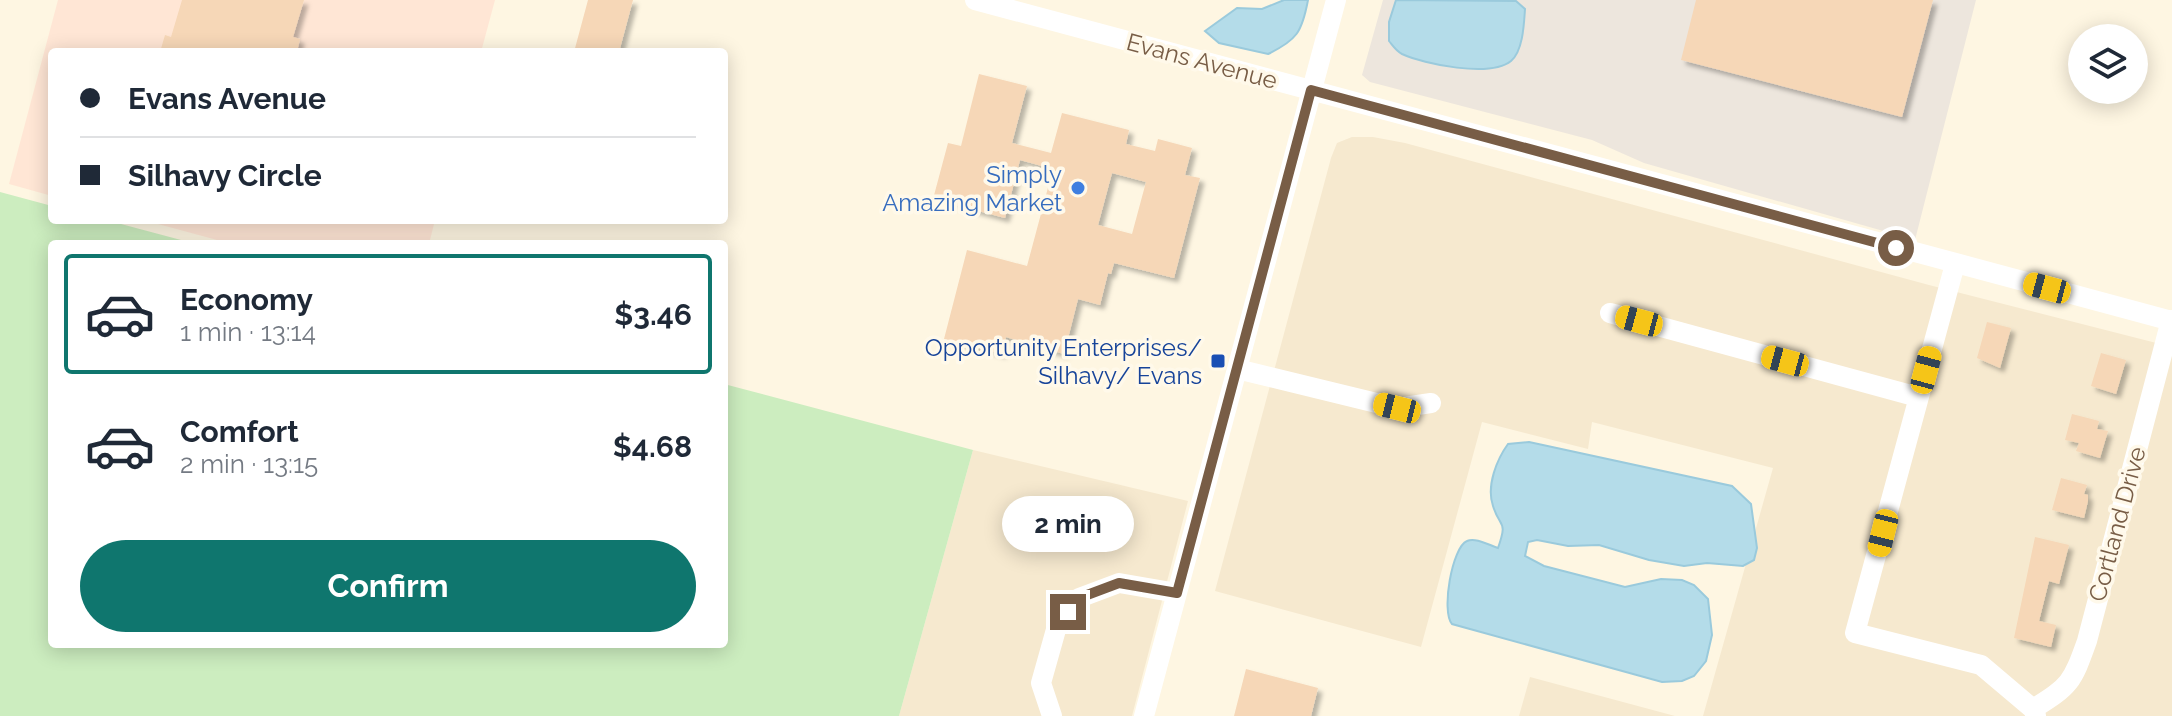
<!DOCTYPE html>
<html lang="en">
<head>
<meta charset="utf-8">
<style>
  :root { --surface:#fff; --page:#f6f6f7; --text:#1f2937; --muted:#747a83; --line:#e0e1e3; --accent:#0f766e }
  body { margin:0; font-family:Raleway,sans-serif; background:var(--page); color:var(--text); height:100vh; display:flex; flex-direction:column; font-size:30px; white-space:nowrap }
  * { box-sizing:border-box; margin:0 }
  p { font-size:26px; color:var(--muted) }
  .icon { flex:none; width:44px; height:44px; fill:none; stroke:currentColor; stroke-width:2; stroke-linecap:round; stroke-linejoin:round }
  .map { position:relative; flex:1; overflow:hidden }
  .panel { position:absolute; left:48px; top:240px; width:680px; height:408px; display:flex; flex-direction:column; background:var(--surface); border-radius:8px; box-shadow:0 4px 20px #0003 }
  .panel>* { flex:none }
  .hud { position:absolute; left:48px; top:48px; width:680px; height:176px; border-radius:8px; box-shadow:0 4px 20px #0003; display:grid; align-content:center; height:176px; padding:0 32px; background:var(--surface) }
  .controls { position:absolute; left:2068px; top:24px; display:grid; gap:16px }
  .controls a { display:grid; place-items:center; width:80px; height:80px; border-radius:50%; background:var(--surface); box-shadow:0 4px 20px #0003; font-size:40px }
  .end { position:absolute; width:36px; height:36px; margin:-18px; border:10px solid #785d46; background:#fff; box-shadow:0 0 0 4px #fff }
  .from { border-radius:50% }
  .bubble { position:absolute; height:56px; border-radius:28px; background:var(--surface); box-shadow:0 4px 20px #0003; font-size:26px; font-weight:700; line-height:56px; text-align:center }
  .car { position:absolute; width:24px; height:48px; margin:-24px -12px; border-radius:10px; box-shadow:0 0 6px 2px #0007; background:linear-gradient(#f5c518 24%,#345 0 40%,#f5c518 0 76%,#345 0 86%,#f5c518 0) }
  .hud b { display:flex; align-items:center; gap:28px; height:76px; font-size:30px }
  .hud b+b { border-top:2px solid var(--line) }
  .hud i { width:20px; height:20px; background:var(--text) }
  ul { padding:14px 0 0; list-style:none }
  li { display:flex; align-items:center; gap:24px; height:120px; margin:0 16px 12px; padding:0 16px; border:4px solid transparent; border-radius:8px }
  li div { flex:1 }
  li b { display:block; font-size:30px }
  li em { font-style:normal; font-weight:700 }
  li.active { border-color:var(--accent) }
  li>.icon { width:72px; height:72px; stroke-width:1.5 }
  .button { display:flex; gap:16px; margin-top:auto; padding:16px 32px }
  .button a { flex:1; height:92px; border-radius:48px; background:var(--accent); color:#fff; font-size:32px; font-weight:700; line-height:92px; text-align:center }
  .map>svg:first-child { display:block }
  .residential { fill:#f6e9cf }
  .commercial { fill:#ffe6d5 }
  .industrial { fill:#ede6dd }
  .green { fill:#ccedbf }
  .water { fill:#b4dce9; stroke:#9acadc; stroke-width:2 }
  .building { fill:#f6d7b7; fill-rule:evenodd; filter:url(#shadow) }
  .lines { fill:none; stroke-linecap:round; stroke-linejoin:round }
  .minor { stroke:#fff; stroke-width:20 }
  .route { stroke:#785d46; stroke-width:10 }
  .shop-dot { fill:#3f7fe0; stroke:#fff9ea; stroke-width:3 }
  .transit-dot { fill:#1a4fb4; stroke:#fff9ea; stroke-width:3 }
  .labels { text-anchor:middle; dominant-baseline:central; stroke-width:7; stroke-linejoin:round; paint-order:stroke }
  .street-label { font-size:24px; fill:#785d46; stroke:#fff9ea }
  .shop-label { font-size:24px; fill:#366cbe; stroke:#fff9ea; text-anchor:end }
  .transit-label { font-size:24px; fill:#164399; stroke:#fff9ea; text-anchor:end }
</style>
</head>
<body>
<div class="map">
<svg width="2172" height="716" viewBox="0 0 2172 716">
  <defs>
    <filter id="shadow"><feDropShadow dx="4.5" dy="4.5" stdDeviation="2" flood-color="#0004"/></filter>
  </defs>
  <rect width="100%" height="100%" fill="#fef6e2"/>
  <path class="residential" d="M1352 137H1373L1405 143 1929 285 2172 347V716H1703L1773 468 1592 422 1588 449 1482 422 1421 647 1215 591 1331 158 1337 143Z
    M973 450 1188 501 1132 716H899Z
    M1530 677 1675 716H1519Z"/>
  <path class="commercial" d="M58 0H495L481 52H52V196L9 184Z
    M143 220H435L429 244H232Z"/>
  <path class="industrial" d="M1383 0H1976L1915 240 1644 163 1592 140 1370 82 1362 75Z"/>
  <path class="green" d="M0 192 52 206V220H106L196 244H52V644H724V384L973 450 899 716H0Z"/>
  <path class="water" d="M1284 0H1308C1302 32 1297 40 1268 54L1219 43 1205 31 1237 8 1262 9Z
    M1396 0 1516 1 1525 9C1524 24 1523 51 1511 61 1490 78 1424 64 1402 54 1396 51 1393 46 1389 41V22Z
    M1529 442 1732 486 1751 504 1757 548 1754 560 1743 566 1707 563 1684 566 1649 560 1599 545 1568 546 1537 540 1528 542 1525 556 1544 566 1625 587 1661 579 1682 580 1694 585 1708 599 1712 635 1706 661 1694 676 1682 681 1662 682 1452 624C1441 612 1452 547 1467 541 1475 537 1489 545 1498 548 1508 519 1500 529 1493 506 1486 486 1497 459 1508 444Z"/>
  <path class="building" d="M182 0H304L293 37 300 39 297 52H160L165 35 171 37Z
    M588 0H633L619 52H574Z
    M1696 0H1933L1902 117 1681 60Z
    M979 74 1027 86 1012 143 1051 153 1062 113 1129 130 1126 144 1155 151 1158 139 1192 148 1185 175 1200 178 1174 278 1114 263 1111 274 1108 273 1100 305 1078 299 1064 354 1006 337 1002 354 944 339 967 250 1027 266 1053 169 1020 160 1005 218 933 199 948 143 961 146ZM1112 173 1146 182 1132 234 1098 225Z
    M1987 322 2011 328 2000 368 1977 358Z
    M2101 353 2126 360 2116 394 2091 386Z
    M2072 414 2099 421 2097 429 2108 431 2100 458 2076 451 2079 443 2065 440Z
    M2061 478 2087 485 2084 494 2088 495V501L2084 518 2052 510Z
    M2035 537 2069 545 2059 584 2049 581 2039 621 2056 625 2051 647 2014 638Z
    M1246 669 1318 688 1311 716H1234Z"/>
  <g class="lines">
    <path class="minor" d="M975 0 2172 321
      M1955 264 1855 633 1981 665 2033 709 2036 716
      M1610 313 1918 397
      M1237 369 1397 408 1431 403
      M2033 709C2070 686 2072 683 2087 641L2171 320
      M1052 716 1041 683 1057 626 1079 598 1119 583 1177 593
      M1144 716 1336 0"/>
  </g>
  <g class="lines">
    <path class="route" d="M1068 612 1079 598 1119 583 1177 593 1311 90 1896 248"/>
  </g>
  <circle class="shop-dot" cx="1078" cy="188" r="8"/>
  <rect class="transit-dot" x="1210" y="353" width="16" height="16" rx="4"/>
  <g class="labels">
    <g class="street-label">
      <text transform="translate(1202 61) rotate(15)">Evans Avenue</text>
      <text transform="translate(2117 524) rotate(-75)">Cortland Drive</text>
    </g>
    <g class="shop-label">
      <text x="1062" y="174">Simply<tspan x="1062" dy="28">Amazing Market</tspan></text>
    </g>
    <g class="transit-label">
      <text x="1202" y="347">Opportunity Enterprises/<tspan x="1202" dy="28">Silhavy/ Evans</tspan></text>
    </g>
  </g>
</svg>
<div class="controls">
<a><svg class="icon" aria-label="layers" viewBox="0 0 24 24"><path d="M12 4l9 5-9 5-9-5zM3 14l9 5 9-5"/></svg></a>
</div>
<i class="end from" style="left:1896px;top:248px"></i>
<i class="end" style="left:1068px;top:612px"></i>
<div class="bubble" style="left:1002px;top:496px;width:132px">2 min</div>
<i class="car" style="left:2047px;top:288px;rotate:285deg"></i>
<i class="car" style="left:1639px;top:321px;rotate:285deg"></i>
<i class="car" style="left:1785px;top:361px;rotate:285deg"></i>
<i class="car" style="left:1926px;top:370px;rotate:15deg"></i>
<i class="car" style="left:1397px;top:408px;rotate:284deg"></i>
<i class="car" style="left:1883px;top:533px;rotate:194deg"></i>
<div class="hud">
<b><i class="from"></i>Evans Avenue</b>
<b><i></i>Silhavy Circle</b>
</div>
<section class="panel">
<ul>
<li class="active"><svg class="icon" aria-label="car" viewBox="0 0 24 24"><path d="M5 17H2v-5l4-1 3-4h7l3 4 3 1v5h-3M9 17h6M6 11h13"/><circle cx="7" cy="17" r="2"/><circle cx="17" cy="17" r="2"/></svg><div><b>Economy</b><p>1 min · 13:14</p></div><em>$3.46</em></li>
<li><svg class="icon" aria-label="car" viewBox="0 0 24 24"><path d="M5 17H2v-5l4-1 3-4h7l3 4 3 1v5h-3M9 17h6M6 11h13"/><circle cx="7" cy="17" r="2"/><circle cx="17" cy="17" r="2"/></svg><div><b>Comfort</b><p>2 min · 13:15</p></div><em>$4.68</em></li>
</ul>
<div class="button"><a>Confirm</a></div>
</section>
</div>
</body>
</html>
